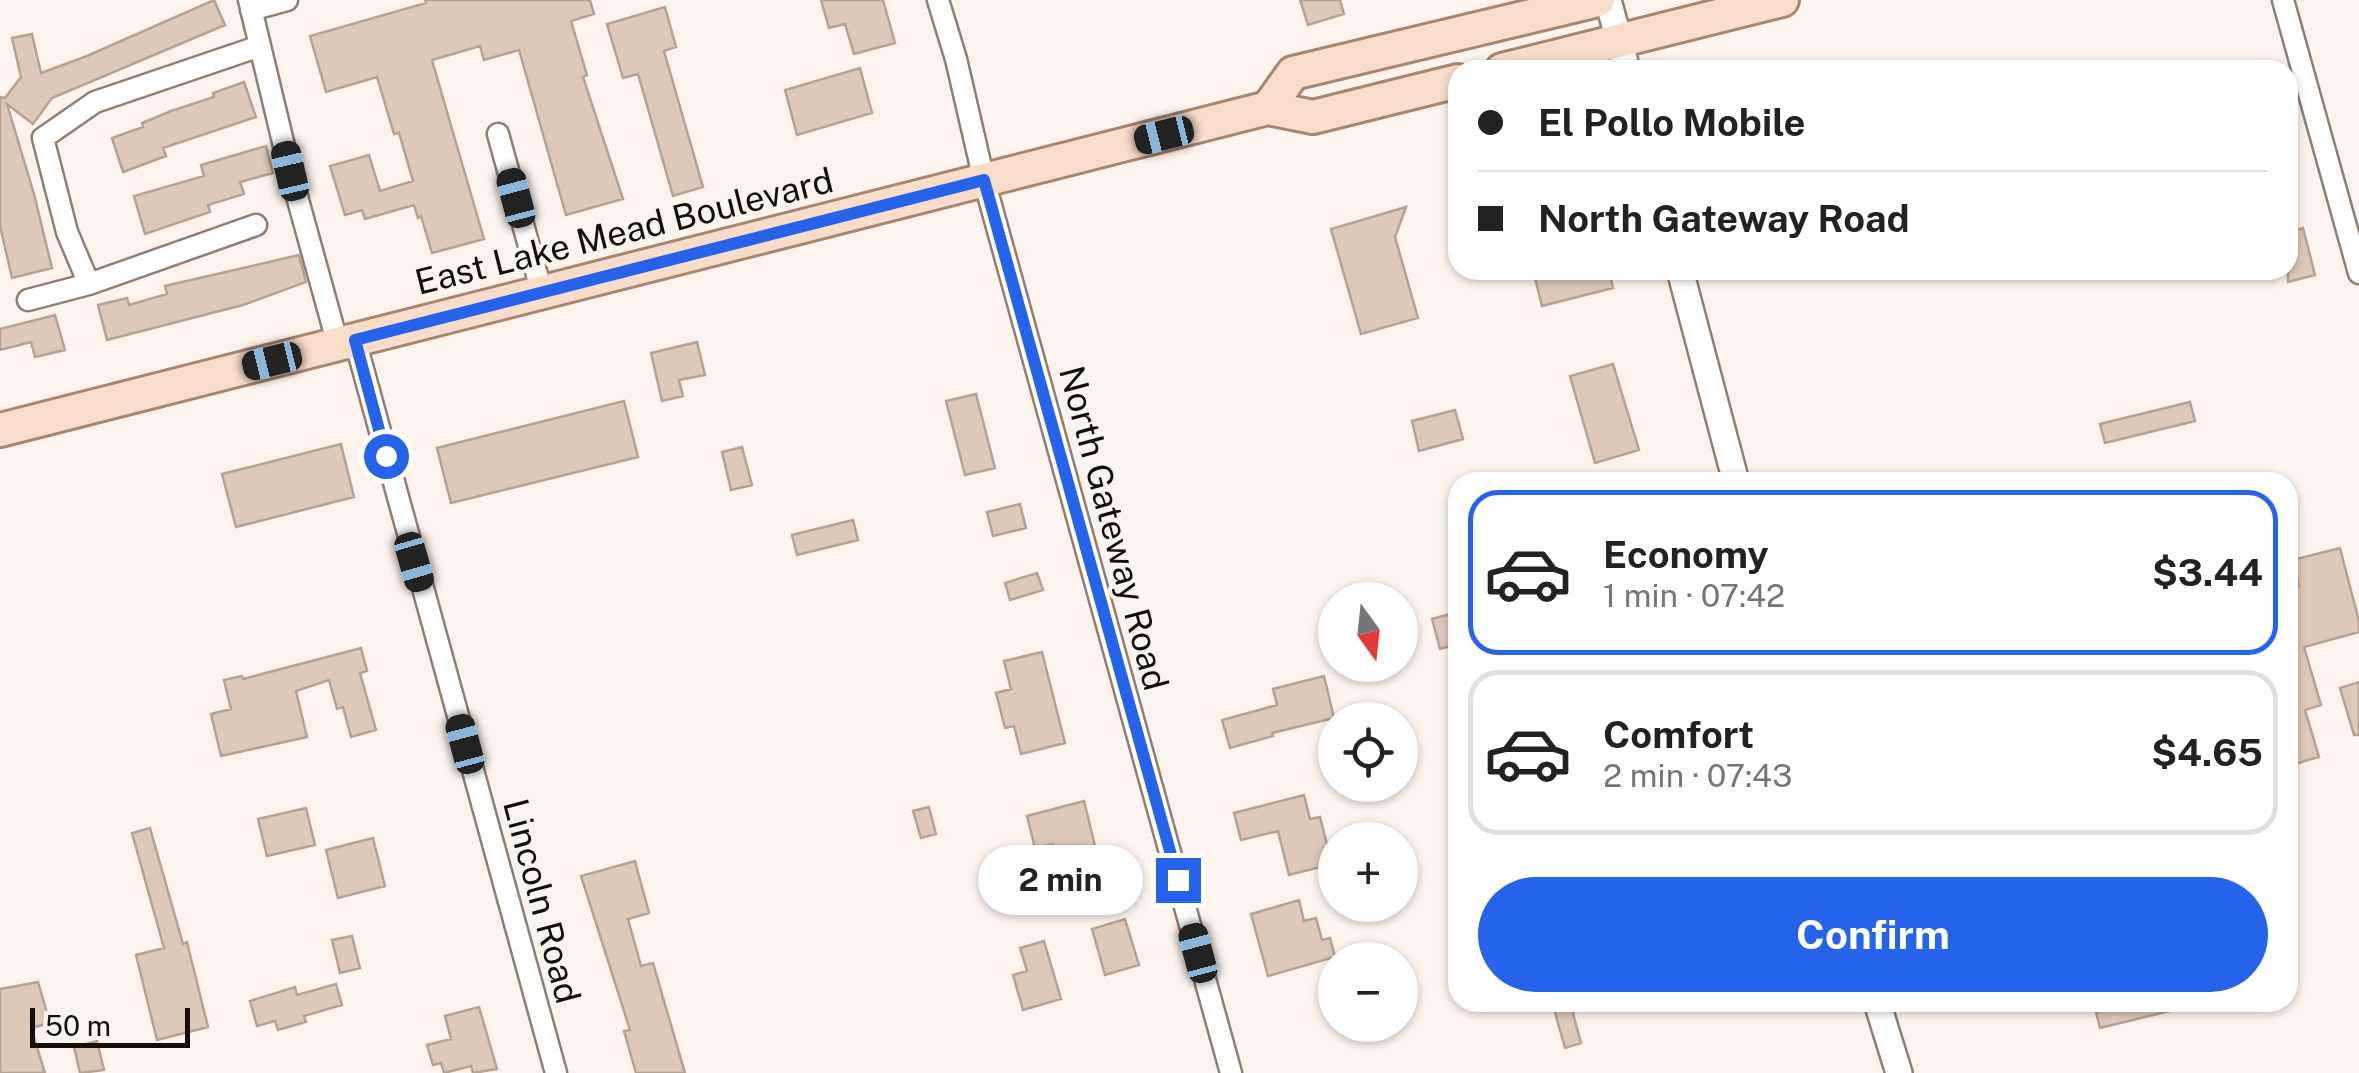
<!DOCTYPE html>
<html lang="en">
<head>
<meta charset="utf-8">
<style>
  :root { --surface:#fff; --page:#f2f2f2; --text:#222; --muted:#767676; --line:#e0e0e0; --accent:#2563eb }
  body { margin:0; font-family:"Public Sans",sans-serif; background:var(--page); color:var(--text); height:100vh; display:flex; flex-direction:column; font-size:38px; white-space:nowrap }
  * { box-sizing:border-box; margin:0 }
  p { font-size:32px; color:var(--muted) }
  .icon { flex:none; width:55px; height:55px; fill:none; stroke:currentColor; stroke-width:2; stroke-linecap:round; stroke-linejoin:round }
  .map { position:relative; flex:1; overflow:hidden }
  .side { position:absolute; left:1448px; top:472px; width:850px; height:540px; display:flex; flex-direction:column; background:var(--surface); border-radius:30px; box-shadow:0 2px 8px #0004 }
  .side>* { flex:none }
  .banner { position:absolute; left:1448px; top:60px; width:850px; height:220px; border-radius:30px; box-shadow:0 2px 8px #0004; display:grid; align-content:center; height:220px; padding:0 30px; background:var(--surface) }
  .needle { width:65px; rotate:165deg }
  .tools { position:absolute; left:1318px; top:582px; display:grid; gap:20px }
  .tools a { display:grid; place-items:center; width:100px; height:100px; border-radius:50%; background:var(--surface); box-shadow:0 2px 8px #0004; font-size:50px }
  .scale { position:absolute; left:30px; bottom:25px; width:160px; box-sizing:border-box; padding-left:10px; border:5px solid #160e09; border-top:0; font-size:28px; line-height:35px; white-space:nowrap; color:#160e09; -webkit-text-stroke:8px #fdf4ee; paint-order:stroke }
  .end { position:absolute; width:45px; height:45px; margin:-22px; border:12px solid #2563eb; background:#fff; box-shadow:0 0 0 5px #fff }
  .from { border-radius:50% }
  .bubble { position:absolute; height:70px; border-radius:35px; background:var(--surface); box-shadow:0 2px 8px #0004; font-size:32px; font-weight:700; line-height:70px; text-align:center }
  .car { position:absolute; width:30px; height:60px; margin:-30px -15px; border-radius:12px; box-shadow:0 0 8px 2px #0007; background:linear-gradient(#222 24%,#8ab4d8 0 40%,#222 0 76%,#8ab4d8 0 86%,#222 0) }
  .banner b { display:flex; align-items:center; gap:35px; height:95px; font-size:38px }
  .banner b+b { border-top:2px solid var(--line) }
  .banner i { width:25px; height:25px; background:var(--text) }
  ul { padding:18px 0 0; list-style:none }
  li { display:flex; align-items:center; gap:30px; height:165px; margin:0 20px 15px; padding:0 10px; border:5px solid var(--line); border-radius:30px }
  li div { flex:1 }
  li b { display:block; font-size:38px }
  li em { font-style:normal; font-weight:700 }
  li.on { border-color:var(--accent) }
  li>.icon { width:90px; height:90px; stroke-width:1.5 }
  .button { display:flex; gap:20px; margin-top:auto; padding:20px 30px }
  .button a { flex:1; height:115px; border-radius:60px; background:var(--accent); color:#fff; font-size:40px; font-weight:700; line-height:115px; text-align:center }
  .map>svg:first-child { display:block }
  .building { fill:#dec8b9; stroke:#b7a193; stroke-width:2.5 }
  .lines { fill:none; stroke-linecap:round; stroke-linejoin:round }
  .minor-casing { stroke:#927e70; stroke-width:25 }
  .tertiary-casing { stroke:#927e70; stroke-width:30 }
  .primary-casing { stroke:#a78670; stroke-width:38 }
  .minor { stroke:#fff; stroke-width:20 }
  .tertiary { stroke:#fff; stroke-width:25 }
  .primary { stroke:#f9ddcb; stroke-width:32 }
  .route { stroke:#2563eb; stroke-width:12 }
  .labels { text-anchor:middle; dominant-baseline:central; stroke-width:8; stroke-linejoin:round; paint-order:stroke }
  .street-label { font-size:35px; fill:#160e09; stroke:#fdf4ee }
</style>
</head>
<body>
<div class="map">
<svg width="2359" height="1073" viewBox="0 0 2359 1073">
  <rect width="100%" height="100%" fill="#fdf4ee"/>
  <path class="building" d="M214 0 225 25 52 98 33 124 7 104 34 194 52 268 12 278 0 226V97L5 98 21 77 12 38 32 34 41 73 87 56Z
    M425 0H590L594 14 571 21 587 75 583 77 623 199 566 215 519 50 484 60 480 46 432 60 484 239 432 253 421 216 418 218 414 205 365 219 362 210 345 215 330 166 369 155 380 191 413 181 399 133 394 134 377 77 326 92 310 36 426 3Z
    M821 0H883L895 43 854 54 845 24 829 28Z
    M1300 0H1340L1344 14 1308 25Z
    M665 7 676 47 664 51 703 187 673 196 638 74 623 78 607 24Z
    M860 68 872 113 797 135 785 90Z
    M244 82 256 117 163 148 166 156 123 172 112 138 143 127 142 123 171 111 214 97 213 93Z
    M266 146 273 173 240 182 244 194 208 205 210 212 145 234 134 196 204 176 201 165Z
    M1406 207 1395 237 1418 318 1361 334 1331 229Z
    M2303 228 2315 275 2288 282V232Z
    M299 255 306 282 243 305 107 340 98 305 127 298 129 305 167 294 165 286Z
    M1533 270H1609L1613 288 1542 306Z
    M55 315 65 350 35 357 31 342 0 350V329Z
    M697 342 705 375 679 380 683 396 662 401 651 353Z
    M1613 364 1639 450 1595 463 1570 376Z
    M976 394 995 468 965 475 946 401Z
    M624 401 638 457 451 503 437 448Z
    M2190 402 2195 421 2105 443 2100 424Z
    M1455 410 1463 439 1419 451 1412 421Z
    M341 444 354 497 236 527 222 474Z
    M742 447 752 485 731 490 722 452Z
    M1020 504 1026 528 993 536 987 512Z
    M853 520 858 540 797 555 792 535Z
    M2340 548 2359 621V632L2304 647 2321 705 2305 710 2319 757 2288 766V740L2295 738 2288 715V665L2292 663 2288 651V589L2299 586 2293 560Z
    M1037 573 1043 590 1010 600 1005 583Z
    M1458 612V644L1440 649 1432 619Z
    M361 648 367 671 360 673 376 730 351 737 343 707 337 709 329 680 296 691 307 737 221 756 211 714 231 709 224 680 242 676 243 679Z
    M1042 652 1065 743 1021 754 1014 726 1005 728 996 693 1011 689 1004 661Z
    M1324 676 1334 718 1272 733 1273 736 1230 748 1222 720 1277 705 1273 689Z
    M2359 682V735H2354L2340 688Z
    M1304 795 1310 819 1320 817 1332 864 1289 875 1278 831 1241 840 1234 813Z
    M1084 801 1100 866 1061 876 1053 844 1035 848 1027 816Z
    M929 807 936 834 921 838 913 811Z
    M306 808 315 845 267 856 258 819Z
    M150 828 183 944 187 942 208 1027 157 1040 136 955 164 948 132 833Z
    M373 838 385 886 338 898 326 850Z
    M635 861 649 913 628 919 641 966 653 963 685 1073H636L624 1031 630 1030 581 876Z
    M1299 900 1304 921 1316 918 1322 940 1330 938 1335 957 1268 976 1251 914Z
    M1125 919 1139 965 1105 975 1092 929Z
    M352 936 360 968 340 973 332 940Z
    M1044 941 1061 999 1023 1010 1013 975 1027 971 1020 948Z
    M38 982 50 1023 31 1028 45 1073H0V989Z
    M336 984 342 1005 304 1016 306 1022 278 1030 275 1021 257 1026 250 1001 295 987 297 995Z
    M1552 1002H1570L1581 1043 1565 1048Z
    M2113 1002H2177L2178 1009 2100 1028 2096 1012 2114 1008Z
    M479 1007 497 1069 473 1073 471 1066 444 1073 441 1063 433 1065 427 1045 451 1039 445 1016Z
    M97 1041 104 1070 80 1073 74 1047Z"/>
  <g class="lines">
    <g class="minor-casing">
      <path id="minor" d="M249 0 290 171 338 345
        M938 0 956 59 984 180 1231 1073
        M2283 0 2359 273
        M251 10 287 0
        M498 134 542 293
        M89 284 67 232 43 138 95 102 260 46
        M28 300 89 284 256 225
        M355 340 556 1073"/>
    </g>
    <g class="tertiary-casing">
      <path id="tertiary" d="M1608 0 1627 70
        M1680 270 1736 482
        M1877 1002 1899 1073"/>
    </g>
    <g class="primary-casing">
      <path id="primary" d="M1502 70 1782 0
        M1268 108 1293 73 1598 0
        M0 430 1268 108 1313 117 1458 81"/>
    </g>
    <use href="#minor" class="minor"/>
    <use href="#tertiary" class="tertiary"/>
    <use href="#primary" class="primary"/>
  </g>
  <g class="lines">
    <path class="route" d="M386 456 355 340 984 180 1178 880"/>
  </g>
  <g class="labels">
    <g class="street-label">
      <text transform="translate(624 231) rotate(-14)">East Lake Mead Boulevard</text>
      <text transform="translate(1114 528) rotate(75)">North Gateway Road</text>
      <text transform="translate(542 901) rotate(75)">Lincoln Road</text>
    </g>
  </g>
</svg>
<div class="tools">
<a><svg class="needle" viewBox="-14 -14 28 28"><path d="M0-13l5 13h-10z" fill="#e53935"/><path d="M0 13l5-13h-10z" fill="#767676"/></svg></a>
<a><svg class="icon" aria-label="locate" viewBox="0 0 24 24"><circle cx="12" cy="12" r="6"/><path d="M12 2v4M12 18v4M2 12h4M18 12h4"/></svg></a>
<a>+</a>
<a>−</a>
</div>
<div class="scale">50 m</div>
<i class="end from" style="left:386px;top:456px"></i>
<i class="end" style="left:1178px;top:880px"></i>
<div class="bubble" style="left:978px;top:845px;width:165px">2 min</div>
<i class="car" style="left:1164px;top:135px;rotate:256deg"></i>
<i class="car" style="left:290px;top:171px;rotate:347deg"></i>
<i class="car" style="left:516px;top:198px;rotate:345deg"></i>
<i class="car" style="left:272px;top:361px;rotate:256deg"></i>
<i class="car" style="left:414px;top:562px;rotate:164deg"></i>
<i class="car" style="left:465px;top:744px;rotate:345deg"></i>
<i class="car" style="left:1198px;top:953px;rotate:345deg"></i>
<div class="banner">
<b><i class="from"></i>El Pollo Mobile</b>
<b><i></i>North Gateway Road</b>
</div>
<section class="side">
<ul>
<li class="on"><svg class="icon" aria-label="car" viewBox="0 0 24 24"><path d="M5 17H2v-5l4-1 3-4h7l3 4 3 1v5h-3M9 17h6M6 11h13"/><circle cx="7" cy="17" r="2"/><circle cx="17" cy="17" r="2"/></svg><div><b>Economy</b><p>1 min · 07:42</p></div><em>$3.44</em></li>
<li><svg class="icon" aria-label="car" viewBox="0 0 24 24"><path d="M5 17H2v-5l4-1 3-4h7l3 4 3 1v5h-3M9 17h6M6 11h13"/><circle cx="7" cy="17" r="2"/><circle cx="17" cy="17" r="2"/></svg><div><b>Comfort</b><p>2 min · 07:43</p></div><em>$4.65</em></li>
</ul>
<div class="button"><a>Confirm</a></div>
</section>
</div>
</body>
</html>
